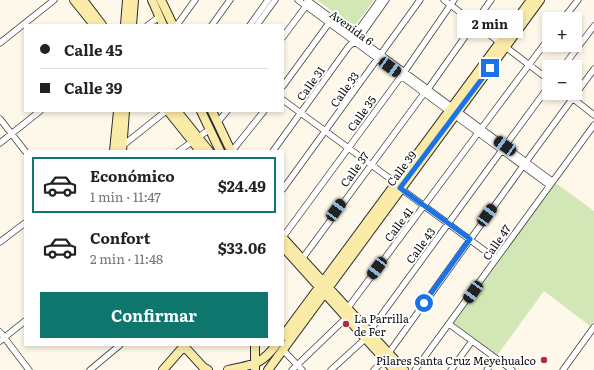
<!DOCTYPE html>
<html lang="es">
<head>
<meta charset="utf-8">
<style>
  :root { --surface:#fff; --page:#f2f2f2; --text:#222; --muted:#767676; --line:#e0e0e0; --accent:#0f766e }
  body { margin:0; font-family:Literata,serif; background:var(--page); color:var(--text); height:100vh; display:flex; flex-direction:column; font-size:15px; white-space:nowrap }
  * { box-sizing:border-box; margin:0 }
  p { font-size:13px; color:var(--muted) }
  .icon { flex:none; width:22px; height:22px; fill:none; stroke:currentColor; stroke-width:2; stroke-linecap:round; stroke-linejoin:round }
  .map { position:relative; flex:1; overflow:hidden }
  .panel { position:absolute; left:24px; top:150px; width:260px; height:196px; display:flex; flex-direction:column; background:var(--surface); border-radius:0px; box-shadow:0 2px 6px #0003 }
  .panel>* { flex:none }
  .guide { position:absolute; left:24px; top:24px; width:260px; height:88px; border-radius:0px; box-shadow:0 2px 6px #0003; display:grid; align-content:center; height:88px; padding:0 16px; background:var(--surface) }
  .buttons { position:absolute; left:542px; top:12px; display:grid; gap:8px }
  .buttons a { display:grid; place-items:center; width:40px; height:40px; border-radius:0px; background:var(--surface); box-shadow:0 2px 6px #0003; font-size:20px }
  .end { position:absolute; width:18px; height:18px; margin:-9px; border:5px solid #1a73e8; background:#fff; box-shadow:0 0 0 2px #fff }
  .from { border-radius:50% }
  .bubble { position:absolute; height:28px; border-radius:0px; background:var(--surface); box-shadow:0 2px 6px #0003; font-size:13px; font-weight:700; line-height:28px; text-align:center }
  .car { position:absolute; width:12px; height:24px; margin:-12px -6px; border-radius:5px; box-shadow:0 0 3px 1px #0007; background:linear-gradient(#222 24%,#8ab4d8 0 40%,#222 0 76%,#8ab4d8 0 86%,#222 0) }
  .guide b { display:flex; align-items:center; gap:14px; height:38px; font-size:15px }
  .guide b+b { border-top:1px solid var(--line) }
  .guide i { width:10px; height:10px; background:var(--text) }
  ul { padding:7px 0 0; list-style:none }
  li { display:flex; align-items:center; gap:12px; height:56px; margin:0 8px 6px; padding:0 8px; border:2px solid transparent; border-radius:0px }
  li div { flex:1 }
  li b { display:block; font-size:15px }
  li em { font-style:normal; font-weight:700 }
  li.on { border-color:var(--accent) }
  li>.icon { width:36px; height:36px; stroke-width:1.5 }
  .button { display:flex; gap:8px; margin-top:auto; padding:8px 16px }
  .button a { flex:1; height:46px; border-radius:0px; background:var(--accent); color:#fff; font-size:16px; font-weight:700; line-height:46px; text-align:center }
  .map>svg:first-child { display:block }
  .green { fill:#d3e6b6 }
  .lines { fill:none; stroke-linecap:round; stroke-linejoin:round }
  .street-casing { stroke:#3e3e3e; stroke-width:7 }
  .secondary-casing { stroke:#2d2d2d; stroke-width:10 }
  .street { stroke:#fff; stroke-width:5.5 }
  .secondary { stroke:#fbeba8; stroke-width:8 }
  .route { stroke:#1a73e8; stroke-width:5 }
  .poi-dot { fill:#b32b3d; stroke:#fff; stroke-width:1.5 }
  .labels { text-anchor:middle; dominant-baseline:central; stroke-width:4; stroke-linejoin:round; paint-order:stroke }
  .street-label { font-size:11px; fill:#0b0b0b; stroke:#fff }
  .poi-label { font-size:11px; fill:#0b0b0b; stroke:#fff; text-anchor:start }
</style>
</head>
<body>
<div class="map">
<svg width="594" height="370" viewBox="0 0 594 370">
  <rect width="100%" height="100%" fill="#fef8ea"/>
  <path class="green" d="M317 0H374L354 27Z
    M553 181 594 211V321L590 326 544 291 496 357 451 324Z"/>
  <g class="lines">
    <g class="street-casing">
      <path id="street" d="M298 0 549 185
        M307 0 552 181
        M444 0 549 80
        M563 19 578 0
        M148 25 159 17
        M177 25 195 0
        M212 25 230 0
        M250 25 268 0
        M257 25 275 0
        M283 37 306 6
        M353 37 380 0
        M0 43 54 0
        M563 67 594 26
        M283 86 329 23
        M428 89 491 0
        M566 93 594 115
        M283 100 396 183
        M0 119 25 151
        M217 123 227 111
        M481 129 549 38
        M0 143 40 111
        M505 146 549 86
        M121 147 166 111
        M179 151 210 129
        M232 151 264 111
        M273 151 349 46 359 38 386 0
        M526 162 594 69
        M400 188 496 259
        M283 189 420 0
        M283 237 405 71 454 0
        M0 242 25 223
        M302 259 425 92
        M347 309 478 133
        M449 324 512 370
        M0 332 29 370
        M369 332 502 150
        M0 341 25 321
        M283 350 302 370
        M388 354 523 166
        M90 370 120 345
        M292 370 346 318
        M331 370 365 339
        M374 370 384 360
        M415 370 594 125
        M451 370 472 341
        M487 370 495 358
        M563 370 594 327"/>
    </g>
    <g class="secondary-casing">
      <path id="secondary" d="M74 0 94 25
        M83 0 102 25
        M152 0 163 25
        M161 0 173 25
        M125 25 127 0
        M132 25 134 0
        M168 111 200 151
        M177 111 209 151
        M201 111 220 151
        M212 111 231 151
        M114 151 118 111
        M122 151 125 111
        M283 238 404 370
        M283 247 394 370
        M283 336 531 0
        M183 345 203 367 208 370
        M163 370 184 346
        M228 370C253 364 260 366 276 345
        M255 370V345
        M268 370 540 0"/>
    </g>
    <use href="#street" class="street"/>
    <use href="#secondary" class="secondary"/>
  </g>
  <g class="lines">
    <path class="route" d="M424 303 470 239 400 188 490 68"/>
  </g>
  <g class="poi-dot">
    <circle cx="346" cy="324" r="4"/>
    <circle cx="544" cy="360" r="4"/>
  </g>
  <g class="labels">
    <g class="street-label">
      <text transform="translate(352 27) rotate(36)">Avenida 6</text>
      <text transform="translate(310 83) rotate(-54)">Calle 31</text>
      <text transform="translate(344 89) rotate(-54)">Calle 33</text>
      <text transform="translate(361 113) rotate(-54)">Calle 35</text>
      <text transform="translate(401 168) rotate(-53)">Calle 39</text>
      <text transform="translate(354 169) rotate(-54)">Calle 37</text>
      <text transform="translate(398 224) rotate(-53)">Calle 41</text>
      <text transform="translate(496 242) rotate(-55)">Calle 47</text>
      <text transform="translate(420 245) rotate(-54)">Calle 43</text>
    </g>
    <g class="poi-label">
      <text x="354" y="318">La Parrilla<tspan x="354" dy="13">de Fer</tspan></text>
      <text x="536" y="360" text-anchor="end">Pilares Santa Cruz Meyehualco</text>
    </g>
  </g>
</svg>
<div class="buttons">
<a>+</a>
<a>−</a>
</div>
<i class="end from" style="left:424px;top:303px"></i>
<i class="end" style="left:490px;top:68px"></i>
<div class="bubble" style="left:457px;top:10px;width:66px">2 min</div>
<i class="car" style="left:390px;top:67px;rotate:126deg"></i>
<i class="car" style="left:505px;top:146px;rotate:306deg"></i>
<i class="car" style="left:336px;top:210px;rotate:36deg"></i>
<i class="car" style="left:487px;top:215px;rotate:36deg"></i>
<i class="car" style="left:377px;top:268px;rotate:217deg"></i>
<i class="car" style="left:473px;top:292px;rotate:216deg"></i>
<div class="guide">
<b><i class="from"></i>Calle 45</b>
<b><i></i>Calle 39</b>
</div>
<section class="panel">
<ul>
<li class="on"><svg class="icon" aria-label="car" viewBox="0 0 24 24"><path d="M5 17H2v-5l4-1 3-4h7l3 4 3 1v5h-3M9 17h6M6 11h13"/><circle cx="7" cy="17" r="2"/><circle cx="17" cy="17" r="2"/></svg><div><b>Económico</b><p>1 min · 11:47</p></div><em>$24.49</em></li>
<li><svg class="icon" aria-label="car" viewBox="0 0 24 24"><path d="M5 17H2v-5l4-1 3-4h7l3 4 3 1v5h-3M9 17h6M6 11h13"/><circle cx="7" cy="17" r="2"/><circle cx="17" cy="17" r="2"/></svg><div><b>Confort</b><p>2 min · 11:48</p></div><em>$33.06</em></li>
</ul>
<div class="button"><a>Confirmar</a></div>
</section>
</div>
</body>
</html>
